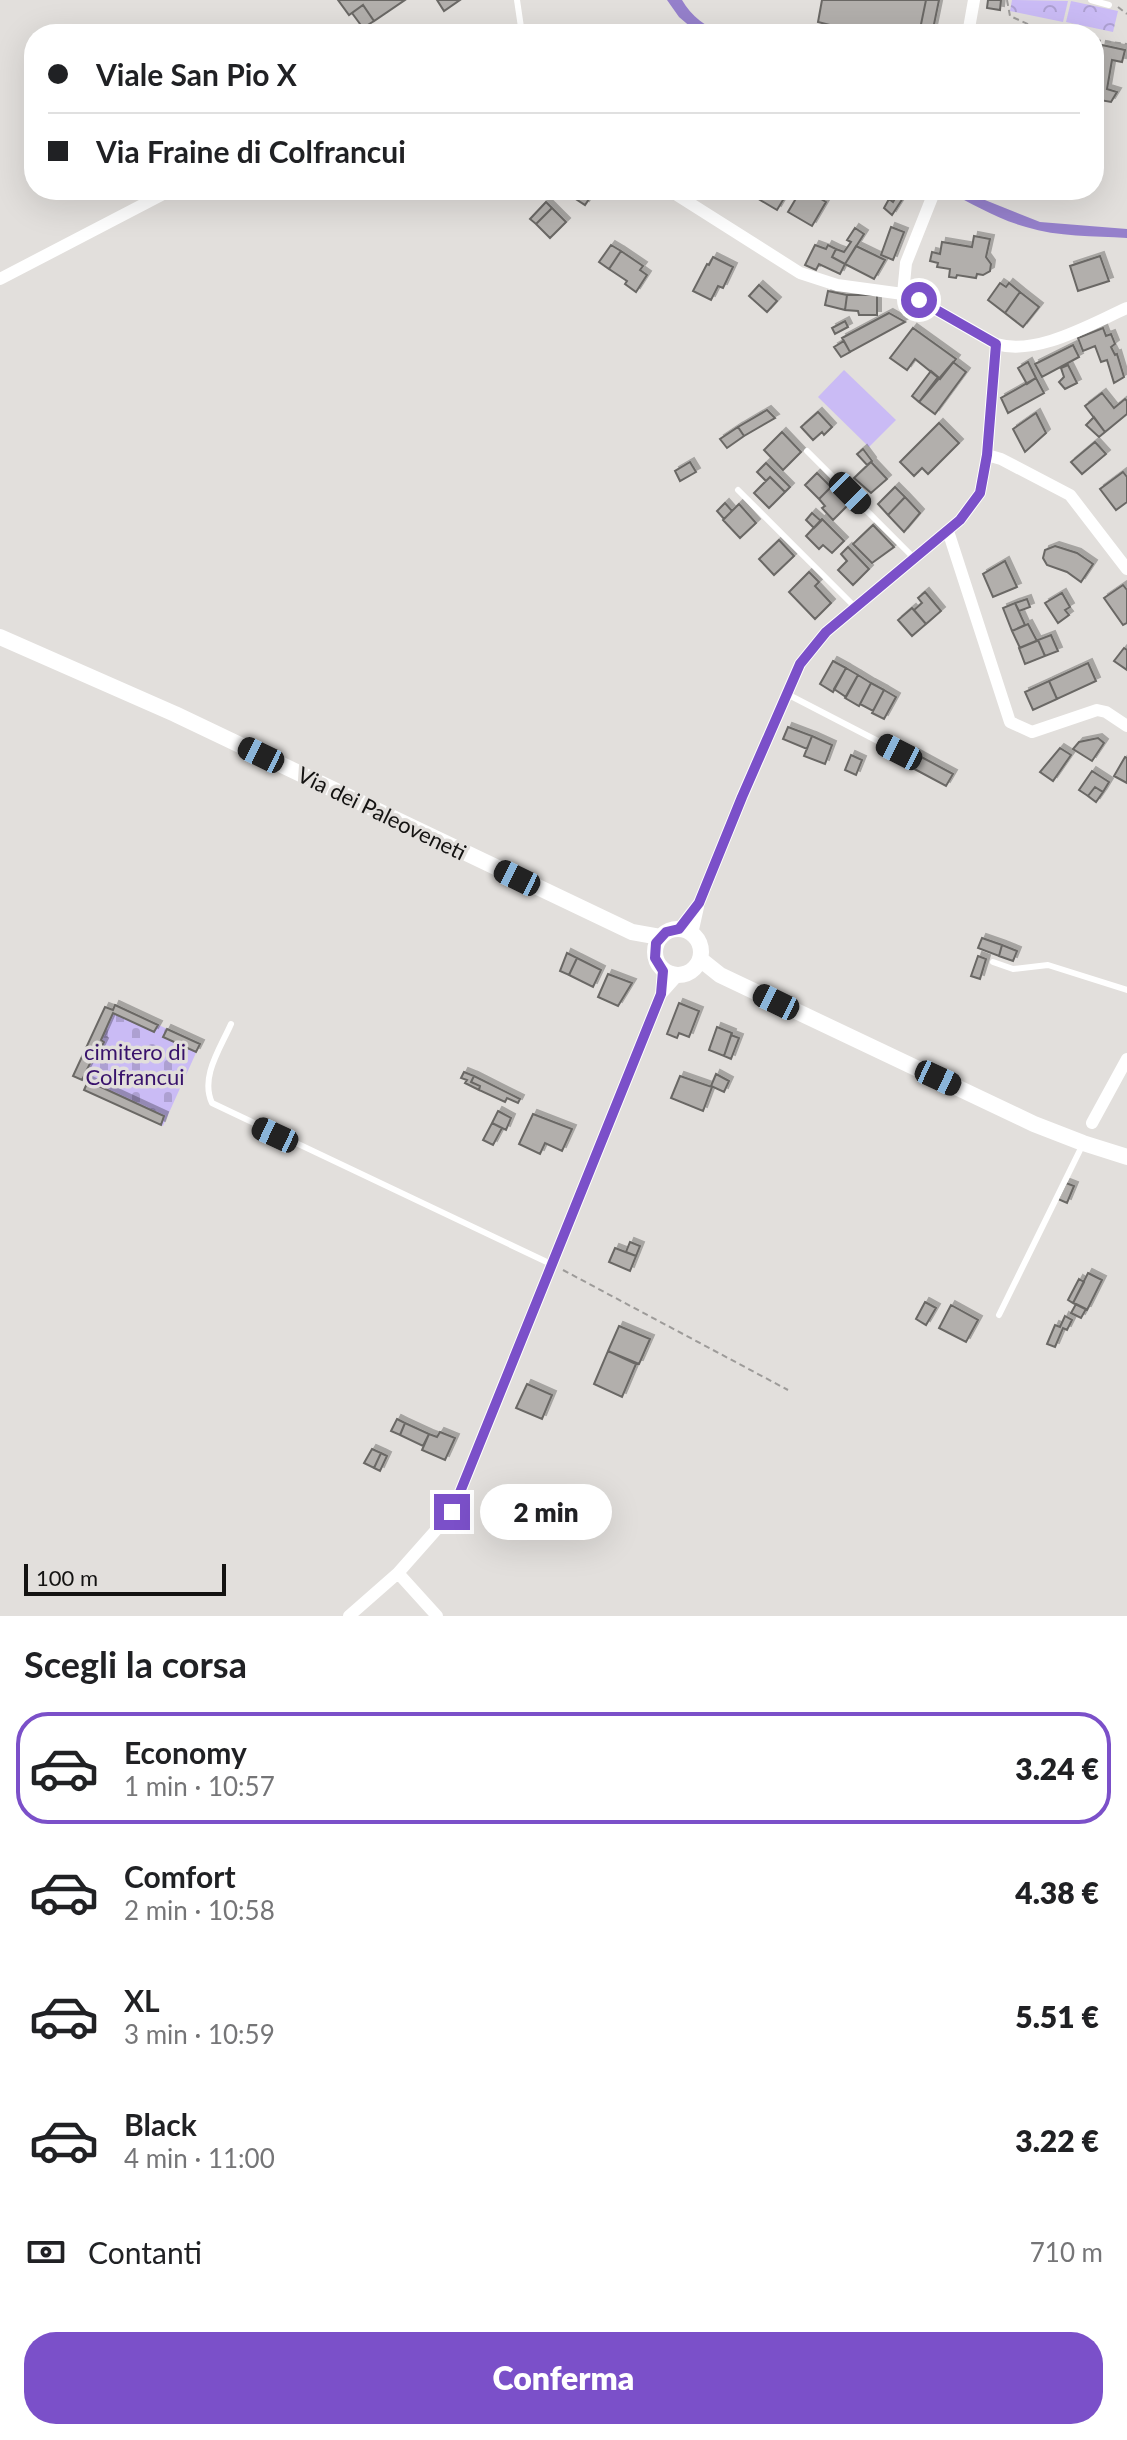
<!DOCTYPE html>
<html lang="it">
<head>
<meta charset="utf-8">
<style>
  :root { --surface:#fff; --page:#f6f6f6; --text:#202124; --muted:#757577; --line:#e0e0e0; --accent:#7b50c9 }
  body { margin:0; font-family:Lato,sans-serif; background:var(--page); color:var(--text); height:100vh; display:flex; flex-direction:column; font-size:30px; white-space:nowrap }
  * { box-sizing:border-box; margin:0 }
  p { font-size:26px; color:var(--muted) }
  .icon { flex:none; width:44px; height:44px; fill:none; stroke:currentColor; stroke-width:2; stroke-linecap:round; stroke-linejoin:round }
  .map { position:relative; height:1616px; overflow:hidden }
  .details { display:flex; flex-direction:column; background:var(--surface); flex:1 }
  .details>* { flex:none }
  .top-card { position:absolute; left:24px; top:24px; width:1080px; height:176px; border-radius:32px; box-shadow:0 8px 32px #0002; display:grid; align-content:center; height:176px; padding:0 24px; background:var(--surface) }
  .scale { position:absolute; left:24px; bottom:20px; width:202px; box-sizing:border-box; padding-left:8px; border:4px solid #141312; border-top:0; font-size:22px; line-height:28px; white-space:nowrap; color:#141312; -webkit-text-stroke:6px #e2dfdc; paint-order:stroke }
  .end { position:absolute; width:36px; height:36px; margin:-18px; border:10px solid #7b50c9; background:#fff; box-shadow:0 0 0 4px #fff }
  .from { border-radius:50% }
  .bubble { position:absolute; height:56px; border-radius:28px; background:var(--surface); box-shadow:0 8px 32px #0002; font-size:26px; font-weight:800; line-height:56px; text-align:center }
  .car { position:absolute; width:24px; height:48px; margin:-24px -12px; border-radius:10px; box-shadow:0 0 6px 2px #0007; background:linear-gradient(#222 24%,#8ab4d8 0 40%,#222 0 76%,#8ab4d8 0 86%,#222 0) }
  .top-card b { display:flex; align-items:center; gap:28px; height:76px; font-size:30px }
  .top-card b+b { border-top:2px solid var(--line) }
  .top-card i { width:20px; height:20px; background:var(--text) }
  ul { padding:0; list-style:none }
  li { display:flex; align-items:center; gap:24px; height:112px; margin:0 16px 12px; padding:0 8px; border:4px solid transparent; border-radius:32px }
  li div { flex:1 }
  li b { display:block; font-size:30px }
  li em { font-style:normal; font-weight:800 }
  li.current { border-color:var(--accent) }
  li>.icon { width:72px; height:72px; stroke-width:1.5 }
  h2 { padding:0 24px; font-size:36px; line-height:96px }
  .pay { display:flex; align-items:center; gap:20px; height:88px; padding:0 24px; font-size:30px }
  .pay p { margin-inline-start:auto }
  .cta { display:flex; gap:16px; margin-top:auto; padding:16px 24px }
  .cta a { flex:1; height:92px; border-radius:32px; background:var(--accent); color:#fff; font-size:32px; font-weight:800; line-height:92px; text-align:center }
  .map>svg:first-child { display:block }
  .cemetery { fill:url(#cemetery-stones) }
  .park { fill:url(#park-crowns) }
  .garden { fill:#cabbf5 }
  .water { fill:#9580cb }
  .building { fill:#b2afac; stroke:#6a6865; stroke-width:2; filter:url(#shadow) }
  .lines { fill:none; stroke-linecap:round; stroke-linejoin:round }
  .path { stroke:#9d9b99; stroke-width:2; stroke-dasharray:6 4; stroke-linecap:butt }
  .lane { stroke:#fff; stroke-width:6 }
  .street { stroke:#fff; stroke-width:12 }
  .secondary { stroke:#fff; stroke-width:16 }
  .route { stroke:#7b50c9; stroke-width:10 }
  .labels { text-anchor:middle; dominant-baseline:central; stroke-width:7; stroke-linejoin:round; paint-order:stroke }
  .street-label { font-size:22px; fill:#141312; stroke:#e2dfdc }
  .park-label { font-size:22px; fill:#38126b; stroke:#e2dfdc }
</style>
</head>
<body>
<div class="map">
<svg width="1127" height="1616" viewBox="0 0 1127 1616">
  <defs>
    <pattern id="cemetery-stones" width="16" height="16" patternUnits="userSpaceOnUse" patternTransform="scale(2)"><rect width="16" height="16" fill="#cabbf5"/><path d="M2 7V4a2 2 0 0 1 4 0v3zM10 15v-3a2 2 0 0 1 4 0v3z" fill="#ada0d1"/></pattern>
    <pattern id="park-crowns" width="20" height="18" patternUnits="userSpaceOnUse" patternTransform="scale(2)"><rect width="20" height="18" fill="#cabbf5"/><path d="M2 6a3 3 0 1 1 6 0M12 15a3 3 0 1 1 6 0" fill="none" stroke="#ada0d1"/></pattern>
    <filter id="shadow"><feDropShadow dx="4" dy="-4" stdDeviation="0" flood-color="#0004"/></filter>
  </defs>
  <rect width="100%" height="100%" fill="#e2dfdc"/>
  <path class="cemetery" d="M115 1005 200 1044 163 1126 84 1090 87 1082 73 1076 105 1007 113 1010Z"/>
  <path class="park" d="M1012 0 1068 1 1063 22 1010 11Z
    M1071 1 1118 11 1113 32 1066 22Z"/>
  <path class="garden" d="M844 370 896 420 869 447 818 397Z"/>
  <path class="water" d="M667 0H682C691 16 707 28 724 34H699L679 17Z
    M945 190H960L1040 222 1127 229V238C1094 236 1058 237 1026 227 997 219 971 203 945 190Z"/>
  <path class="building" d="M338 0H405L374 21 363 5 349 15Z
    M437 0H460L444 11Z
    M822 0H926L919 34H857L830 28V25L818 22Z
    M926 0H939L932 34H919Z
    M988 0H1001L1000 10 987 8Z
    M363 5 374 21 363 28 352 13Z
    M1102 45 1125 50 1122 62 1112 60 1107 89 1117 92 1111 102 1094 99V85Z
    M555 190H595L585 205 568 194 566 197Z
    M759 190H789L777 210 755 197Z
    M801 190H806L826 202 812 226 788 212Z
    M897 195 903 198 892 215 884 208 889 199 893 202Z
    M546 202 552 208 536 224 530 219Z
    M552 208 566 222 550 238 536 224Z
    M891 227 904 232 893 260 881 255Z
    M855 228 864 234 845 264 832 257 836 249 844 252 851 242 847 240Z
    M974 236 990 239 986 257 991 264 990 271 983 275 977 274 976 278 957 275 956 278 949 277 950 269 937 267 938 263 930 261 932 252 940 254 942 242 972 247Z
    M611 245 621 251 609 269 599 262Z
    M815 245 826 249 828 245 836 249 832 257 845 264 840 274 819 264 816 270 805 265Z
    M856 246 885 260 874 279 845 264Z
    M621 251 643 266 640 270 647 275 636 292 625 284 627 281 609 269Z
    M1100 256 1109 281 1078 291 1070 266Z
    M713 257 733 267 723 288 718 286 711 300 693 291 707 264 709 265Z
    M1000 283 1006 287 1009 283 1020 292 1005 313 988 300Z
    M759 285 777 301 767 312 749 296Z
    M828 291 847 295 845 310 825 305Z
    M1020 292 1039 307 1023 327 1005 313Z
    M847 295H877V315H859L858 311 845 310Z
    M889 313 905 322 850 352 842 338Z
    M845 321 848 327 835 334 832 328Z
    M913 328 956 359 940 379 915 359 907 370 890 358Z
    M1103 328 1106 336 1111 334 1115 344 1111 347 1115 355 1117 354 1124 377 1114 383 1107 360 1101 362 1095 346 1083 351 1078 338Z
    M844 341 850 352 841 357 834 347Z
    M1073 345 1079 357 1042 377 1035 364Z
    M953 362 966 372 935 414 919 402Z
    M1028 362 1036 378 1027 384 1018 368Z
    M1068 365 1077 383 1065 389 1059 382 1064 377 1061 368Z
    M931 371 938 377 919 402 912 396Z
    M1036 378 1044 393 1008 413 1001 398Z
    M1102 393 1114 408 1125 399 1127 401V414L1105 432 1085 406Z
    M767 410 775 418 744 436 738 427Z
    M818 412 832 427 824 435 822 432 813 440 801 427Z
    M1036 413 1046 433 1025 452 1013 429Z
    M1094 417 1105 432 1099 437 1086 425Z
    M939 423 959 443 928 474 922 468 914 476 900 462Z
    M738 427 744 436 727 448 720 439Z
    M782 432 801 452 783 470 764 450Z
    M1095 442 1106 454 1082 474 1071 462Z
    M863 449 872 461 867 465 857 454Z
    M690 462 696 472 680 481 675 471Z
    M871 462 887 479 871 493 854 478Z
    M766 463 790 487 785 492 770 477 766 481 757 472Z
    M1123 472 1127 477V502L1116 510 1100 489Z
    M817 473 831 487 819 499 805 485Z
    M770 477 785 492 769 508 754 493Z
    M831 487 848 505 833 520 822 508 825 506 819 499Z
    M895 487 905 497 888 515 878 504Z
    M905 497 920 513 904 532 888 515Z
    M725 503 732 511 724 519 717 511Z
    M739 504 756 523 740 538 723 520Z
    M812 513 821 521 814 528 806 520Z
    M822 519 844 541 832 553 823 545 819 549 806 536Z
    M873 525 894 547 872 563 853 544Z
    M779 540 794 556 774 575 759 559Z
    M1055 546 1077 553 1093 564 1081 582 1067 572 1047 565 1043 558 1045 550Z
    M848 547 869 569 853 585 838 570 847 561 841 554Z
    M1005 561 1017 587 993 597 983 574Z
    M809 572 819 582 815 586 831 603 815 619 789 592Z
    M1123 585 1127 590V623L1123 625 1104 598Z
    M925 592 941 611 926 624 914 610 922 603 918 598Z
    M1062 593 1070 607 1065 610 1069 615 1058 623 1045 603Z
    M1027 599 1030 607 1019 611 1015 603Z
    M1015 603 1025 625 1012 631 1003 608Z
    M912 608 926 624 912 636 898 620Z
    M1028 624 1037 641 1020 648 1012 631Z
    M1051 635 1058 651 1045 656 1038 640Z
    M1038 640 1045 656 1025 664 1019 648Z
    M1124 648 1127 650V670L1114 661Z
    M833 661 846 668 833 692 820 684Z
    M1088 663 1096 681 1057 699 1049 681Z
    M846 668 858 675 846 697 834 689Z
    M858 675 871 683 859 706 845 698Z
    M1049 681 1057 699 1033 710 1025 692Z
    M871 683 884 690 873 711 860 704Z
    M884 690 896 697 884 719 872 713Z
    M788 727 812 736 807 749 783 739Z
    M812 736 832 745 825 764 804 756Z
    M1098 738 1104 743 1092 761 1073 749 1079 742Z
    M1060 748 1071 755 1053 781 1040 772Z
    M914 753 953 774 946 786 907 765Z
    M851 755 862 760 856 775 845 770Z
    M1125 757 1127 758V783L1114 776Z
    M1092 771 1109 782 1103 792 1095 787 1088 796 1079 790Z
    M1095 787 1103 792 1096 802 1088 796Z
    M982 938 1002 945 999 956 978 948Z
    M1002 945 1017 951 1013 961 999 956Z
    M567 953 577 958 569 975 560 971Z
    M978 956 986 959 980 979 971 976Z
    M577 958 601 970 593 987 569 975Z
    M608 974 632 983 618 1006 598 997Z
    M679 1003 699 1011 689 1037 679 1033 677 1038 667 1034Z
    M115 1005 158 1025 154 1032 113 1013 101 1040 104 1042 99 1052 96 1051 82 1080 73 1076 105 1007 113 1010Z
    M717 1027 732 1033 724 1056 709 1050Z
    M167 1029 200 1044 196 1052 163 1037Z
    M731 1035 739 1038 731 1059 724 1056Z
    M464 1072 474 1076 471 1082 480 1086 479 1090 465 1083 467 1080 461 1078Z
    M716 1074 729 1081 724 1092 711 1086Z
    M474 1076 520 1099 518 1103 507 1098 505 1102 479 1090 480 1086 471 1082Z
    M680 1076 712 1087 703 1111 671 1098Z
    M88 1081 164 1116 161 1125 84 1090Z
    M498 1111 511 1118 506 1130 492 1123Z
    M533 1114 572 1129 562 1151 545 1143 540 1154 519 1144Z
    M492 1123 502 1128 493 1145 483 1140Z
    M1066 1183 1074 1186 1067 1203 1058 1199Z
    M630 1242 640 1246 636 1256 626 1252Z
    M615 1248 636 1256 630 1271 609 1262Z
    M1088 1273 1102 1280 1087 1310 1073 1303Z
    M1079 1279 1084 1282 1073 1303 1068 1300Z
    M925 1302 936 1308 926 1325 916 1319Z
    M1076 1304 1086 1309 1081 1318 1071 1313Z
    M951 1305 978 1320 966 1342 939 1328Z
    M1065 1316 1072 1320 1067 1330 1063 1328 1055 1347 1047 1344 1055 1325 1060 1327Z
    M619 1326 650 1339 639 1364 608 1351Z
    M608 1351 636 1364 622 1397 594 1384Z
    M527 1384 552 1395 542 1419 516 1408Z
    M397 1419 405 1423 400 1435 391 1431Z
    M405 1423 429 1434 423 1446 400 1435Z
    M440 1432 455 1438 445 1460 422 1450 429 1434 437 1437Z
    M372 1449 381 1453 374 1468 364 1463Z
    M381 1453 387 1456 380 1471 374 1468Z"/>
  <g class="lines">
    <path class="path" d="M1007 0 1010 16 1030 25
      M1118 7 1127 14
      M1095 40 1127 44
      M563 1270 788 1390"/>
    <path class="lane" d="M517 0 522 34
      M1091 0 1109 5
      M807 451 913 557
      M738 490 855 607
      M787 694 899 752
      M993 962 1013 969 1048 965 1127 990
      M231 1024C220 1049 200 1077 212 1103L551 1264
      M999 1315 1082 1146"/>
    <path class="street" d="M968 34 974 0
      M669 190 800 273 837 285 903 294 919 300 996 344C1037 356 1089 325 1127 308
      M0 279 171 190
      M903 294 906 263 935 190
      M987 455 1001 459 1070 495 1127 569
      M948 531 1010 722 1032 732 1097 710 1106 712 1127 726
      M679 929 699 903 742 797 800 664 826 632 960 520 980 493 987 455 996 344
      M692 934 698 907
      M661 994 663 971
      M1092 1123 1127 1059
      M398 1573 437 1616
      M349 1616 398 1573 452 1512 661 994 677 976"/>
    <path class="secondary" d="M0 637 175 714 632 932 660 937
      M655 952a23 23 0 1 1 46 0a23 23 0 1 1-46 0Z
      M700 959 720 975 1034 1124 1083 1143 1127 1157"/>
  </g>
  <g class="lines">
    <path class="route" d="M452 1512 661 994 663 971 655 958 656 943 666 932 679 929 699 903 742 797 800 664 826 632 960 520 980 493 987 455 996 344 919 300"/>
  </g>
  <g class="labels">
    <g class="street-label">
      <text transform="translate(382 813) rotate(26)">Via dei Paleoveneti</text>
    </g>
    <g class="park-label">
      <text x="135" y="1051">cimitero di<tspan x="135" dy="25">Colfrancui</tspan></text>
    </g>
  </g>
</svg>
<div class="scale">100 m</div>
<i class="end from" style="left:919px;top:300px"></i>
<i class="end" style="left:452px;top:1512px"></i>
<div class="bubble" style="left:480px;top:1484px;width:132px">2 min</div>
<i class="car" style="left:850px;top:493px;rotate:135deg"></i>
<i class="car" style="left:899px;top:752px;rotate:297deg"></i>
<i class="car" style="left:261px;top:755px;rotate:296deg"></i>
<i class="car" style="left:517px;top:878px;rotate:296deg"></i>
<i class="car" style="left:776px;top:1002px;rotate:296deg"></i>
<i class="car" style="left:938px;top:1078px;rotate:115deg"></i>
<i class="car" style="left:275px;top:1135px;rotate:295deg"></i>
<div class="top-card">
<b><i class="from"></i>Viale San Pio X</b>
<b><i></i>Via Fraine di Colfrancui</b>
</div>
</div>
<section class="details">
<h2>Scegli la corsa</h2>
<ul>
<li class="current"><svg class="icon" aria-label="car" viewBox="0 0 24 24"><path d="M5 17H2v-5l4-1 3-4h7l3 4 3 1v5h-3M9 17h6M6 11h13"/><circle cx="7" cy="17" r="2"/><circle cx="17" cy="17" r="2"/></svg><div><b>Economy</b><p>1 min · 10:57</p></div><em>3.24 €</em></li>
<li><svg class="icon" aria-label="car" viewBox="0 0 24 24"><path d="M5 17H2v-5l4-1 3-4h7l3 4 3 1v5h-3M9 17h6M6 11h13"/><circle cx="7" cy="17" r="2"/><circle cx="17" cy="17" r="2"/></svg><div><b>Comfort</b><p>2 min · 10:58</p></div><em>4.38 €</em></li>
<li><svg class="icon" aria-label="car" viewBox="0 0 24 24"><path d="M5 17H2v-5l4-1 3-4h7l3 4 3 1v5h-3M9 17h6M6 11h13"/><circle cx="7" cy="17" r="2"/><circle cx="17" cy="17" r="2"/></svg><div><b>XL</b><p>3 min · 10:59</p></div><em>5.51 €</em></li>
<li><svg class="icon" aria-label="car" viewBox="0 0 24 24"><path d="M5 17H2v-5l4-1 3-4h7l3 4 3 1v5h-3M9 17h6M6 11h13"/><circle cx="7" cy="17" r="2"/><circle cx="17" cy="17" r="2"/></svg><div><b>Black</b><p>4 min · 11:00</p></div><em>3.22 €</em></li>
</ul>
<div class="pay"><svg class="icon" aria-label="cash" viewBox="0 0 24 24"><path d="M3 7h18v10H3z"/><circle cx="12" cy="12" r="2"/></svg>Contanti<p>710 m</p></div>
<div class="cta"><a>Conferma</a></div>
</section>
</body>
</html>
